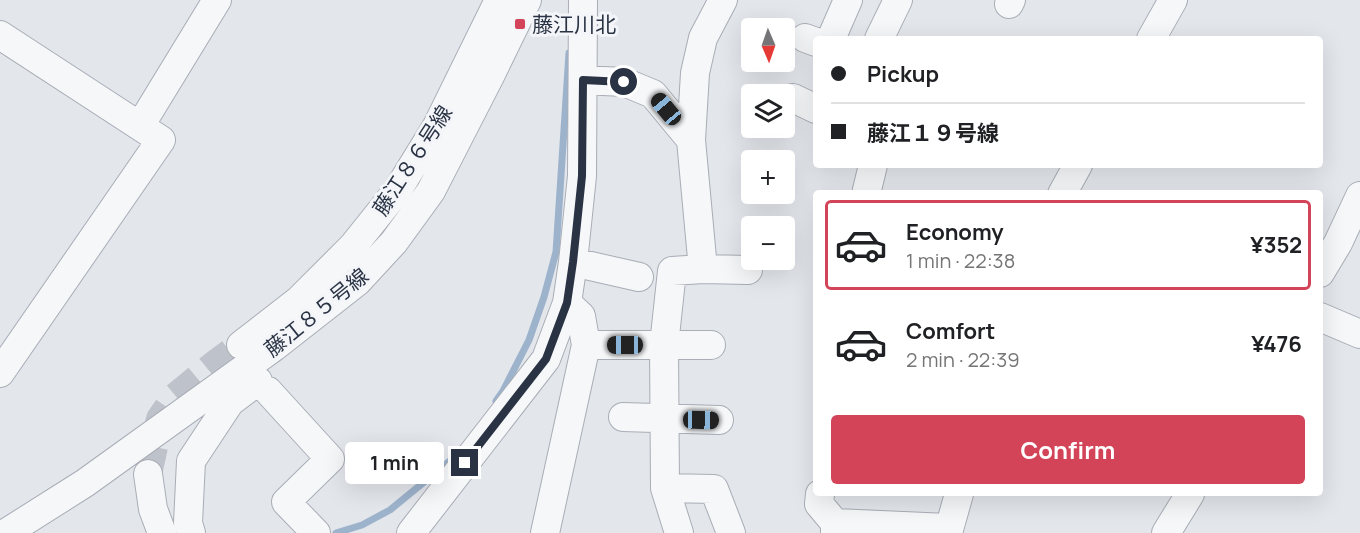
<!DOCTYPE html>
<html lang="en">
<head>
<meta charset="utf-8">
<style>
  :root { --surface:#fff; --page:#f6f6f6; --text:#202124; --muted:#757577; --line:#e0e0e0; --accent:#d44458 }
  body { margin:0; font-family:Manrope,"Noto Sans JP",sans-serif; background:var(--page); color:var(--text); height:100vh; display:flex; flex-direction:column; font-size:22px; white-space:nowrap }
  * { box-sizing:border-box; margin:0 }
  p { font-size:20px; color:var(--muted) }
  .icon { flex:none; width:33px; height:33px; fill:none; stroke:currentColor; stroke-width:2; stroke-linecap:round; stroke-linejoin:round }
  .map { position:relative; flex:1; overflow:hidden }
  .sheet { position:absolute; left:813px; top:190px; width:510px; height:306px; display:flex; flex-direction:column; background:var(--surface); border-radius:6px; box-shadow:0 6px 24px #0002 }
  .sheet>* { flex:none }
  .hud { position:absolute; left:813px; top:36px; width:510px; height:132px; border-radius:6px; box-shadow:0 6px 24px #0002; display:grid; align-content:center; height:132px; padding:0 18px; background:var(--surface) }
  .needle { width:39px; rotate:178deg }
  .fabs { position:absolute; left:741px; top:18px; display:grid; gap:12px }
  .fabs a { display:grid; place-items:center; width:54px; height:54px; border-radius:6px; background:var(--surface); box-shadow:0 6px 24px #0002; font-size:30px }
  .end { position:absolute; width:27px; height:27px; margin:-14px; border:8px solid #2a3344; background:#fff; box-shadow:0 0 0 3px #fff }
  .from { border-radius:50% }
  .bubble { position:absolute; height:42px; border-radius:6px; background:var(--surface); box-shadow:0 6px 24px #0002; font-size:20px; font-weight:700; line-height:42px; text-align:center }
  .car { position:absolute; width:18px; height:36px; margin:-18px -9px; border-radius:8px; box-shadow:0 0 4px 2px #0007; background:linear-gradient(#222 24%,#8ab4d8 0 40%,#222 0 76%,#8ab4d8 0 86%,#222 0) }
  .hud b { display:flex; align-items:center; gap:21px; height:57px; font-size:22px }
  .hud b+b { border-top:2px solid var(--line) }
  .hud i { width:15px; height:15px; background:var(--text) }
  ul { padding:10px 0 0; list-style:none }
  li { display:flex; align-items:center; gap:18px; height:90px; margin:0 12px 9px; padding:0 6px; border:3px solid transparent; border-radius:6px }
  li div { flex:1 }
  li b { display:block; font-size:22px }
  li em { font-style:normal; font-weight:700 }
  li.current { border-color:var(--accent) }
  li>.icon { width:54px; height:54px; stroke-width:1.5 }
  .action { display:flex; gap:12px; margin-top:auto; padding:12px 18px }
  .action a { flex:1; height:69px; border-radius:6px; background:var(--accent); color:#fff; font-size:24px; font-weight:700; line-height:69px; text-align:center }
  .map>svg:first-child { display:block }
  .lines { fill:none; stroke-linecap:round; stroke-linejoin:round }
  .stream { stroke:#9db3cc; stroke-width:7 }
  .minor-tunnel { stroke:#bec2ca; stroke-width:28; stroke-dasharray:28 14; stroke-linecap:butt }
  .minor-casing { stroke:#a8adb6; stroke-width:30 }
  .minor { stroke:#f6f7f9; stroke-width:28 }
  .route { stroke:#2a3344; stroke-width:8 }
  .poi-dot { fill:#d44458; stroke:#f3f5f8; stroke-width:2 }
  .labels { text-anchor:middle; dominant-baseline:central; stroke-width:6; stroke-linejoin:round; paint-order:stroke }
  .poi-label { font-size:21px; fill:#2a3344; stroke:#f3f5f8; text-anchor:start }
  .street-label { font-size:21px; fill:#2a3344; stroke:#f3f5f8 }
</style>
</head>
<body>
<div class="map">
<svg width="1360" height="533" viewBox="0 0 1360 533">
  <rect width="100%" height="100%" fill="#e3e6eb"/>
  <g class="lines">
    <path class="stream" d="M496 401 503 391 529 340 544 297 556 252 569 53
      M336 533 362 525 390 510 451 460"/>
    <path class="minor-tunnel" d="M148 474 160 419 175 397 215 364 241 345"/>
    <g class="minor-casing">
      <path id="minor" d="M1009 4 1011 0
        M0 35 161 140 0 373
        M805 38 816 42
        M831 39 848 0
        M879 39 898 0
        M1151 39 1173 0
        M583 80 624 82 653 94 691 140 703 269
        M793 98 816 109
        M140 126 217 0
        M691 140 695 73 703 38 723 0
        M866 194 873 165
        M1062 194 1078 165
        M573 262 639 277
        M1320 273 1338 243 1360 196
        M1320 317 1360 334
        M241 345 299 300 353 246 397 191 437 126 499 0
        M586 345H711
        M268 391 330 459 286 502 316 533
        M623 417 719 420
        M148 474 153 509 162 533
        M665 488 714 489 731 533
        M820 494 819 504 835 523V533
        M835 523 948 528
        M6 533 85 483 274 347 357 282 394 242 431 191 490 76 527 0
        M191 533 188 523 191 461 230 402 258 381
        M411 533 546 359 567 303 573 262 582 176 583 0
        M545 533 586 345 581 316 567 303
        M679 533 665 488 664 345 672 271 703 269 748 270
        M948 533 959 494
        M1166 533 1190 494"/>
    </g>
    <use href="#minor" class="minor"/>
  </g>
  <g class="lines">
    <path class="route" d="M465 463 546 359 567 303 573 262 582 176 583 80 624 82"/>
  </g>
  <rect class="poi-dot" x="514" y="18" width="12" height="12" rx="3"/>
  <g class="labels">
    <g class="poi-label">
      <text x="532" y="24">藤江川北</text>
    </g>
    <g class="street-label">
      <text transform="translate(412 160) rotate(-57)">藤江８６号線</text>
      <text transform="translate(316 312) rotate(-39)">藤江８５号線</text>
    </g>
  </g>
</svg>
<div class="fabs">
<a><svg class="needle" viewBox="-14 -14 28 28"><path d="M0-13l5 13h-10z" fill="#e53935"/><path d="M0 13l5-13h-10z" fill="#757577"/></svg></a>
<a><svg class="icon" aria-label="layers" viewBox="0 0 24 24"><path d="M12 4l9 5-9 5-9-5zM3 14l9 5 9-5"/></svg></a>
<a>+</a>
<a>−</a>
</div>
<i class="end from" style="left:624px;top:82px"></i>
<i class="end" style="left:465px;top:463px"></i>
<div class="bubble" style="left:345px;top:442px;width:99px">1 min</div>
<i class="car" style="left:666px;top:109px;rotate:320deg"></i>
<i class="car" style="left:625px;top:345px;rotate:270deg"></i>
<i class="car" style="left:701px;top:420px;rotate:91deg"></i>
<div class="hud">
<b><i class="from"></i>Pickup</b>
<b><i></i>藤江１９号線</b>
</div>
<section class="sheet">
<ul>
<li class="current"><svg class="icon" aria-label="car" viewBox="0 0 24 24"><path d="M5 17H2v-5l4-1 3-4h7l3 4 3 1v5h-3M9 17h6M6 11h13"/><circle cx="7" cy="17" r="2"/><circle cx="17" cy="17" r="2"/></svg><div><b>Economy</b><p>1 min · 22:38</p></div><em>¥352</em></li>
<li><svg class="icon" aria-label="car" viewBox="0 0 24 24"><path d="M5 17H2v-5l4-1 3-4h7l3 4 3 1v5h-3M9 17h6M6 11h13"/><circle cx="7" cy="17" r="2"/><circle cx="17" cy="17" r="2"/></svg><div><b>Comfort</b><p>2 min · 22:39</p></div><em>¥476</em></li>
</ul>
<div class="action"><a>Confirm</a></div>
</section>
</div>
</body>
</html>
